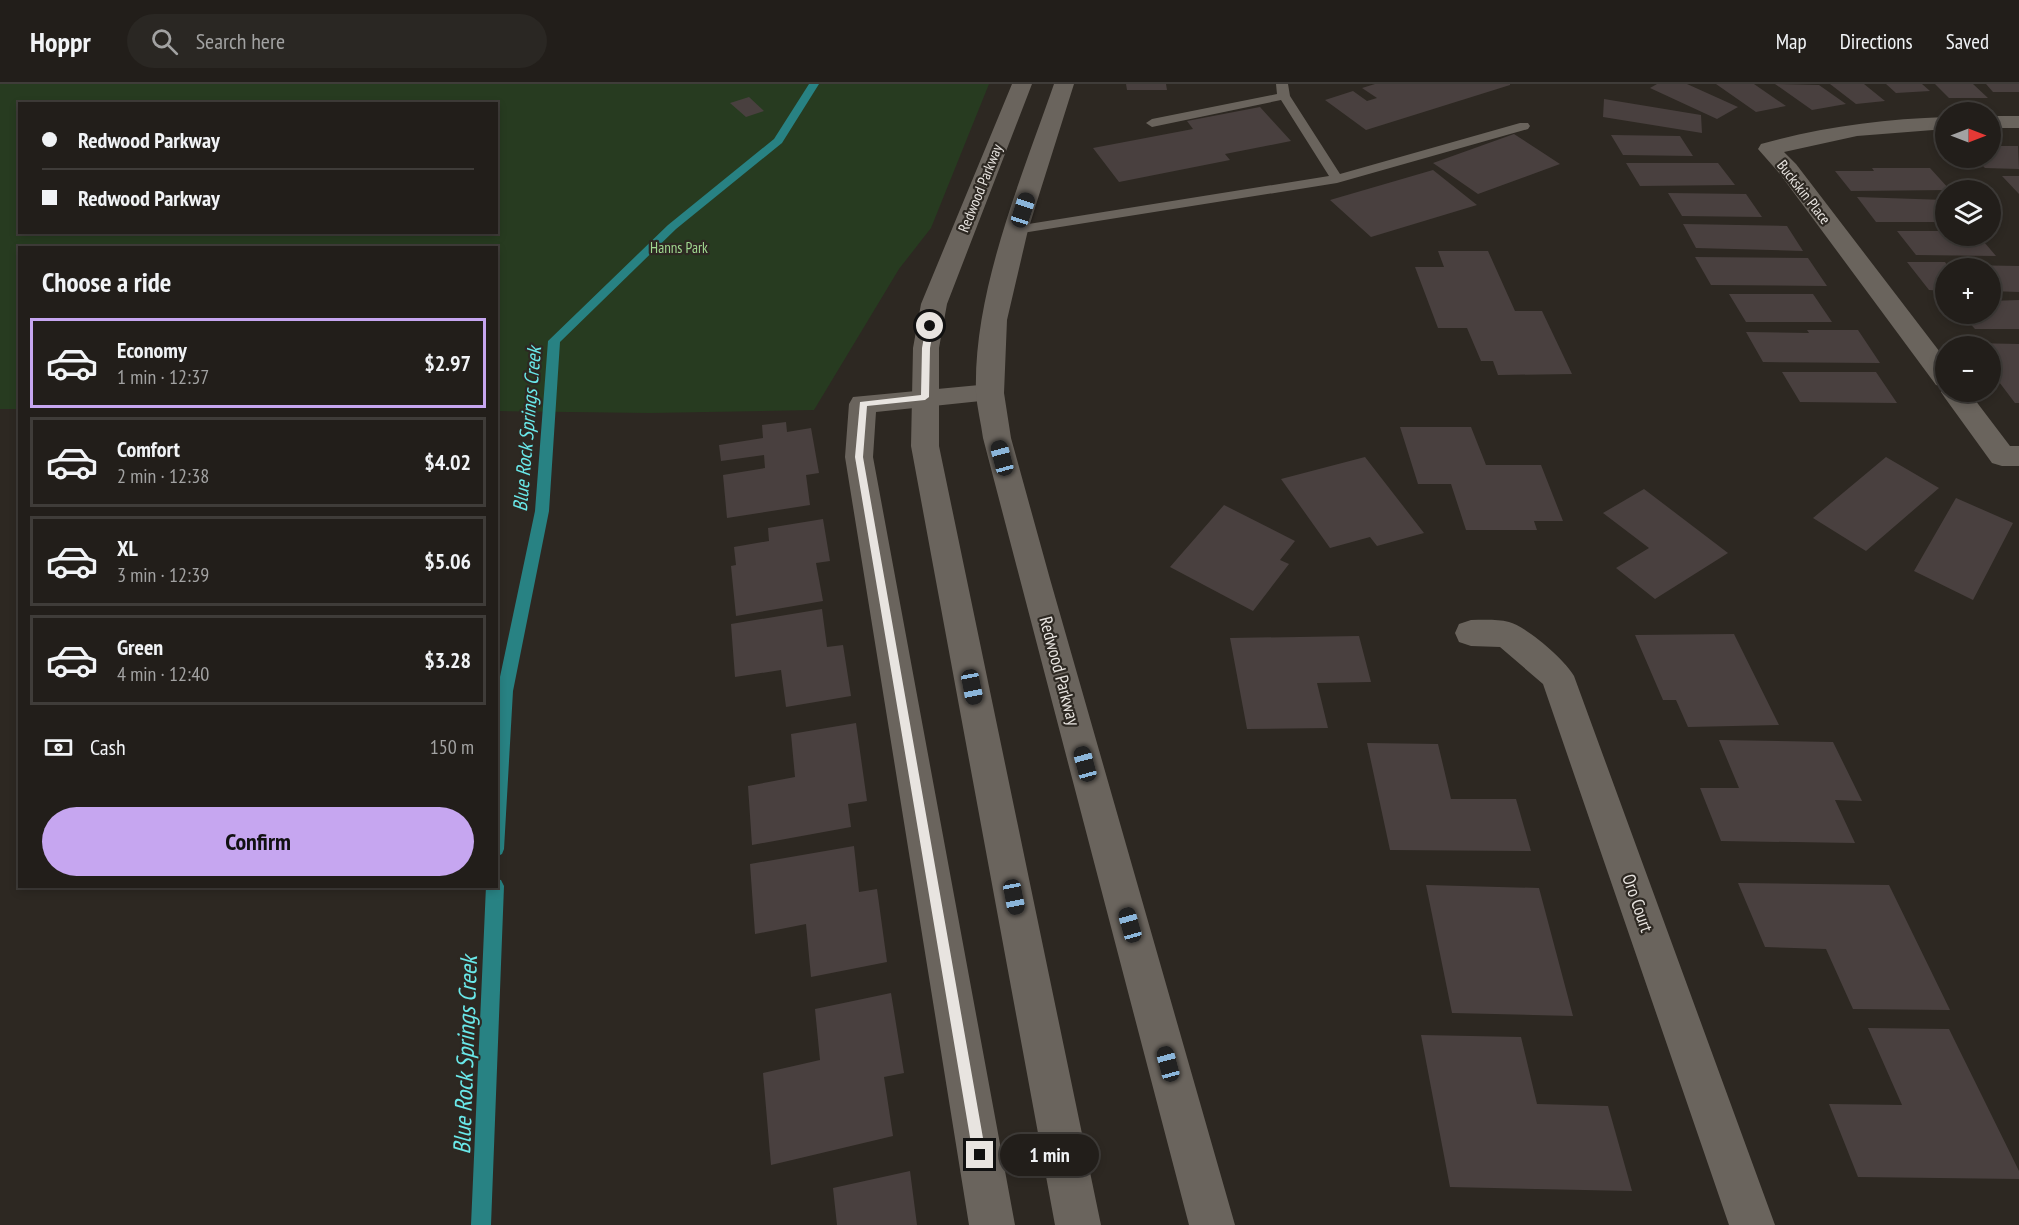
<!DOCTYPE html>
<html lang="en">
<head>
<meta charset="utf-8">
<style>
  :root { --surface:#221e1a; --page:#2a2723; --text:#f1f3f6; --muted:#a2a2a2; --line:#3f3c39; --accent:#c6a6f0 }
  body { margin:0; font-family:"PT Sans Narrow",sans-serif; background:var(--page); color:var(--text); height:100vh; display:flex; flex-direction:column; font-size:22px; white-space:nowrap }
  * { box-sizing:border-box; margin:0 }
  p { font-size:20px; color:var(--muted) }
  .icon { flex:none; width:33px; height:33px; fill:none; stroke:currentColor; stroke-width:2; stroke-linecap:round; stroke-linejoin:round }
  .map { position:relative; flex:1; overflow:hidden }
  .side { position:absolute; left:18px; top:162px; width:480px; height:642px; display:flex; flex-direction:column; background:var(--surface); border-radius:0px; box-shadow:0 3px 9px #0003,0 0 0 2px var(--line) }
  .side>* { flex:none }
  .top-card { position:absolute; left:18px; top:18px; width:480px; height:132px; border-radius:0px; box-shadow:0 3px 9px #0003,0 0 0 2px var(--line); display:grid; align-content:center; height:132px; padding:0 24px; background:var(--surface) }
  .needle { width:39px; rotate:90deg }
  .fabs { position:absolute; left:1935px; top:18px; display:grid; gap:12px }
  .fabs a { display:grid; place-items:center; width:66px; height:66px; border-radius:50%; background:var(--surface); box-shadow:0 3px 9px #0003,0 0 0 2px var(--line); font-size:30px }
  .end { position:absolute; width:27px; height:27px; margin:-14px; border:8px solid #e8e4e0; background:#111; box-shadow:0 0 0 3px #111 }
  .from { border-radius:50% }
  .bubble { position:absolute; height:42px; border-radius:21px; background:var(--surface); box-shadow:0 3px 9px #0003,0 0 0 2px var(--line); font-size:20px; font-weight:700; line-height:42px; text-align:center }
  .car { position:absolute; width:18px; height:36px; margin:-18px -9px; border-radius:8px; box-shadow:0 0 4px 2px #0007; background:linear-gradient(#222 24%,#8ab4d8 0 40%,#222 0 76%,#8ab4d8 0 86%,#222 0) }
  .top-card b { display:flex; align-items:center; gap:21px; height:57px; font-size:22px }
  .top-card b+b { border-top:2px solid var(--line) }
  .top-card i { width:15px; height:15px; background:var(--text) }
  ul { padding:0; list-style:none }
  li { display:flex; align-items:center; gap:18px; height:90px; margin:0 12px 9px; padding:0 12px; border:3px solid var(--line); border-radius:0px }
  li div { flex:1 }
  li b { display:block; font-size:22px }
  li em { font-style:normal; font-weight:700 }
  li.active { border-color:var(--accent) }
  li>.icon { width:54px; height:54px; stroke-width:1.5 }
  h2 { padding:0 24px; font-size:27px; line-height:72px }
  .pay { display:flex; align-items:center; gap:15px; height:66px; padding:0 24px; font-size:22px }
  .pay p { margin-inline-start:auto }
  .cta { display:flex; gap:12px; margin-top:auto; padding:12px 24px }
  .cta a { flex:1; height:69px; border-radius:36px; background:var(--accent); color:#111; font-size:24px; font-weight:700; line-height:69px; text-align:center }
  header { display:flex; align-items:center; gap:36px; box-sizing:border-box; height:84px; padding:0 30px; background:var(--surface); border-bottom:2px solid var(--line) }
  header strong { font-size:28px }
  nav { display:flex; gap:33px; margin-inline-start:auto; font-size:21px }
  .search { width:420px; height:54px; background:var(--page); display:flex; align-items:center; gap:15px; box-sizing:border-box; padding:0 21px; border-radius:33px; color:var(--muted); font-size:22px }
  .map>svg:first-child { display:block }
  .green { fill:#273b20; fill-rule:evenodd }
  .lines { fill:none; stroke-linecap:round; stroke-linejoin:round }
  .stream { fill:#288283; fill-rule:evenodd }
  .building { fill:#49403f }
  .lane { fill:#6a645d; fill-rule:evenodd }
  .street { fill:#6a645d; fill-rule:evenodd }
  .secondary { fill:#6a645d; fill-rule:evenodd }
  .route { fill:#e8e4e0 }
  .labels { text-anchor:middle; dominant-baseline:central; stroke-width:4.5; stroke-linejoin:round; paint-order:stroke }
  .far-street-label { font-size:15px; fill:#e8e4e0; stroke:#2d2822 }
  .far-park-label { font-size:15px; fill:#9fd68f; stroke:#2d2822 }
  .street-label { font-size:18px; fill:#e8e4e0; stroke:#2d2822 }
  .water-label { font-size:20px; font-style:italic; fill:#6ae9ea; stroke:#2d2822 }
  .near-water-label { font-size:24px; font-style:italic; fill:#6ae9ea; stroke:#2d2822 }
</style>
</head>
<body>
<header>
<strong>Hoppr</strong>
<div class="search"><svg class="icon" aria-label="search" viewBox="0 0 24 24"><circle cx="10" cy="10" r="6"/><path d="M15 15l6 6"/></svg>Search here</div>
<nav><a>Map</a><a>Directions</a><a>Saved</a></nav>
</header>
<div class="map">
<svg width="2019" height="1141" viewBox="0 0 2019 1141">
  <rect width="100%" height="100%" fill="#2d2822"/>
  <path class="green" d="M0 0H989L931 144 899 185 814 326 650 329 497 327 496 164H20L19 325H0ZM20 20H496V148H20Z"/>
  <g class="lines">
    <path class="stream" d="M809 0H819L782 59 676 145 560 258 549 427 513 607 504 765 502 770 496 773 497 607 535 427 548 257 668 141 774 55Z
      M496 795 501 796 504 802 491 1141H471L486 802H496Z"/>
  </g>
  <path class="building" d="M1126 0H1166L1167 6H1127Z
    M1375 0H1510V1L1366 46 1325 16 1353 7 1367 17 1377 14 1362 4Z
    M1657 0H1687L1738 23 1717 35 1650 4Z
    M1716 0H1754L1786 22 1756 28Z
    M1775 0 1819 1 1846 20 1812 26Z
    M1830 0H1864L1885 17 1856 20Z
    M1886 0H1922L1930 7 1896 9Z
    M1935 0H1973L1988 14H1949Z
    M1986 0H2019V8H1993Z
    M749 13 764 27 746 33 730 19Z
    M1604 15 1701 31 1702 49 1603 33Z
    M1260 23 1291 57 1225 70 1230 76 1119 98 1093 64 1193 45 1187 37Z
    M1514 50 1560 80 1478 110 1433 79Z
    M1611 51 1680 52 1693 72 1623 71Z
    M1990 62H2018L2019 85 1985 84 1975 74H1990Z
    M1626 79H1718L1735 101 1640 102Z
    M1872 84H1930L1950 106 1851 107 1835 87H1874Z
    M1433 86 1477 121 1371 153 1330 116Z
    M2002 92H2019V110Z
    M1668 109 1746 110 1762 133 1682 132Z
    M1857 113 1946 116V138H1876Z
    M1683 140 1787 142 1803 167 1696 164Z
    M1897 147H1946V152H1979L1996 172 1916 171Z
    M1438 167H1488L1515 227H1542L1572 290 1498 291 1493 277H1481L1467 244H1438L1415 183H1444Z
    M1695 173 1808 174 1827 202 1711 201Z
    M1907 178H1945L1949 184H1946V207L1929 206Z
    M1964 181 2019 182V208L1990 207V184H1967Z
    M1729 210H1813L1832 238H1746Z
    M2019 216V245H1975L1961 230H1990V217Z
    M1807 246H1858L1880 279 1763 278 1746 248 1809 249Z
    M1971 259 2019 260V319H2015L1990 286V262H1973Z
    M1782 288H1876L1897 319 1800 318Z
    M786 338 787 348 811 344 819 389 806 391 810 421 727 434 723 391 765 384 764 371 721 377 719 361 763 354 762 341Z
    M1400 343H1471L1486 381H1541L1563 437H1534L1537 446H1466L1451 400H1418Z
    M1365 373 1424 449 1377 462 1370 453 1330 464 1281 395Z
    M1886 373 1939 404 1866 467 1813 434Z
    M1644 405 1728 469 1655 515 1616 484 1649 464 1603 429Z
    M1956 414 2013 439 1973 516 1914 487Z
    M1224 421 1295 457 1280 476 1289 480 1253 527 1170 483Z
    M823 435 830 477 816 479 823 517 736 532 731 482 736 481 734 463 769 457 768 444Z
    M822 525 827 563 843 561 851 612 786 623 781 586 735 593 731 540Z
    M1734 550 1779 641 1688 643 1676 616H1663L1635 551Z
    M1359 552 1371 598 1317 599 1328 644 1247 645 1230 554Z
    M856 639 867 717 848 720 851 743 752 761 748 702 795 693 791 650Z
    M1719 656 1833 658 1862 717 1835 716 1855 759 1721 757 1700 704H1739Z
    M1367 659 1438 660 1451 715H1516L1531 767 1390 766Z
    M854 762 859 808 877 805 887 878 811 893 806 840 755 850 750 780Z
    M1738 799 1889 801 1950 926 1853 925 1826 865 1765 863Z
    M1426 801 1539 804 1573 932 1452 929Z
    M891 909 904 989 884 993 893 1052 771 1081 763 989 820 976 815 925Z
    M1868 944 1949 945 2019 1087V1095L1858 1093 1829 1020 1902 1021Z
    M1421 951 1521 953 1537 1020 1608 1022 1632 1107 1450 1103Z
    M910 1087 917 1141H837L833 1104Z"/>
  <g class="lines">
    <path class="lane" d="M1276 0H1288L1290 12 1340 90 1520 39H1528L1530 42 1528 45 1337 99 1016 150 1009 146 1016 142 1329 92 1281 16 1152 43 1146 39 1152 35 1277 10Z"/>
    <path class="street" d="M1990 32H2019V44H1990Z
      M1946 33V45L1857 52 1784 68 1796 80 1946 276V308H1969L2010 362H2019V382H2002L1992 379 1945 314 1941 308 1944 303 1936 301 1780 90 1758 65 1761 60C1822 43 1883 35 1946 33Z
      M990 300 1000 303 1004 309 1000 315 876 328 873 373 1015 1141H969L845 373 849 320 853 313Z
      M1471 536C1483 536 1497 535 1509 538 1526 542 1566 577 1574 592L1775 1141H1729L1543 600 1500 563 1471 562 1459 558 1455 549 1459 540Z"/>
    <path class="secondary" d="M1012 0H1032L947 220 939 264V362L1101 1141H1055L911 362 913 264 921 220Z
      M1054 0H1074L1028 146 1007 236 1004 309 1011 354 1050 495 1235 1141H1189L983 354C981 339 977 324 976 309 973 208 1021 95 1054 0Z"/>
  </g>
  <path class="route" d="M930 239 934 242 930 264 929 313 925 316 867 322 863 373 986 1071 985 1076 980 1078 975 1076 973 1071 855 373 860 318 921 311 922 264 926 242Z"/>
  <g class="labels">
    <g class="far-street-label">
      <text transform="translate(980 104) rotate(-68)">Redwood Parkway</text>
      <text transform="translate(1804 108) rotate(52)">Buckskin Place</text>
    </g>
    <g class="far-park-label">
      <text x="679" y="163">Hanns Park</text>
    </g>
    <g class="street-label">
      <text transform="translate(1060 587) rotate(75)">Redwood Parkway</text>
      <text transform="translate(1638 819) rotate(71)">Oro Court</text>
    </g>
    <g class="water-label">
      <text transform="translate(527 345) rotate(-85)">Blue Rock Springs Creek</text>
    </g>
    <g class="near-water-label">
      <text transform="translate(465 971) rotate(-88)">Blue Rock Springs Creek</text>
    </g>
  </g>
</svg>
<div class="fabs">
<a><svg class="needle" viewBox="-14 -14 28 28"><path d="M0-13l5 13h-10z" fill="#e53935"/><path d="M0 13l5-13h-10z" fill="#a2a2a2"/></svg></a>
<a><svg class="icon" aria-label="layers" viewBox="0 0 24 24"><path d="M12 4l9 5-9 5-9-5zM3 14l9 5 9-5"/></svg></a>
<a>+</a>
<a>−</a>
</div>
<i class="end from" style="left:930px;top:242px"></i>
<i class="end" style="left:980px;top:1071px"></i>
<div class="bubble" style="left:1000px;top:1050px;width:99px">1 min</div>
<i class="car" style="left:1023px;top:126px;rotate:18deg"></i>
<i class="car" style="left:1002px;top:374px;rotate:345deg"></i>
<i class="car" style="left:972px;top:603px;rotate:169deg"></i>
<i class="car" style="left:1085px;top:680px;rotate:345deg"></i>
<i class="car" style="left:1014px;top:813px;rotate:169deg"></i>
<i class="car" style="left:1130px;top:841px;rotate:344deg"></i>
<i class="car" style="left:1168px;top:980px;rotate:345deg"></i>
<div class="top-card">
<b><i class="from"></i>Redwood Parkway</b>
<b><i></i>Redwood Parkway</b>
</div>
<section class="side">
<h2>Choose a ride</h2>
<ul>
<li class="active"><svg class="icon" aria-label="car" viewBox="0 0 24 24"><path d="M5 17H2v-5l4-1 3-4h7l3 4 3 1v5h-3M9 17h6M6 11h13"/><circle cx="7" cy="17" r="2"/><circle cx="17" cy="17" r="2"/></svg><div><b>Economy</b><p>1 min · 12:37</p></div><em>$2.97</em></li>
<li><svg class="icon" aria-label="car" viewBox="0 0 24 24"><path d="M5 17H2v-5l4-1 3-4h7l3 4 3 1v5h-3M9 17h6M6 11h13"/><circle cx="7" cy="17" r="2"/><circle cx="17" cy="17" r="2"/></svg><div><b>Comfort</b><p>2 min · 12:38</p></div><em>$4.02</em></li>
<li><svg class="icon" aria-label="car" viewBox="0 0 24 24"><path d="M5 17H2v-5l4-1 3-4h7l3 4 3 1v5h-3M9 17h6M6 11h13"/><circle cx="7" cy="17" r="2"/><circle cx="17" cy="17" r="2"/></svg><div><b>XL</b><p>3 min · 12:39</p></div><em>$5.06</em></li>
<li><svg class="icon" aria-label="car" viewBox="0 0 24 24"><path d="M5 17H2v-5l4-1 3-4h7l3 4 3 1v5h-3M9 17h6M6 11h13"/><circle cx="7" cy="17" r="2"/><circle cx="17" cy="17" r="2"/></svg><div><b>Green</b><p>4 min · 12:40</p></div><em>$3.28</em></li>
</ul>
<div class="pay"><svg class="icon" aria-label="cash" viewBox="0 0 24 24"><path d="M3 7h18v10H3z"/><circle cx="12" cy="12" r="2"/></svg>Cash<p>150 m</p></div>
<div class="cta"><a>Confirm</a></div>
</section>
</div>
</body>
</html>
